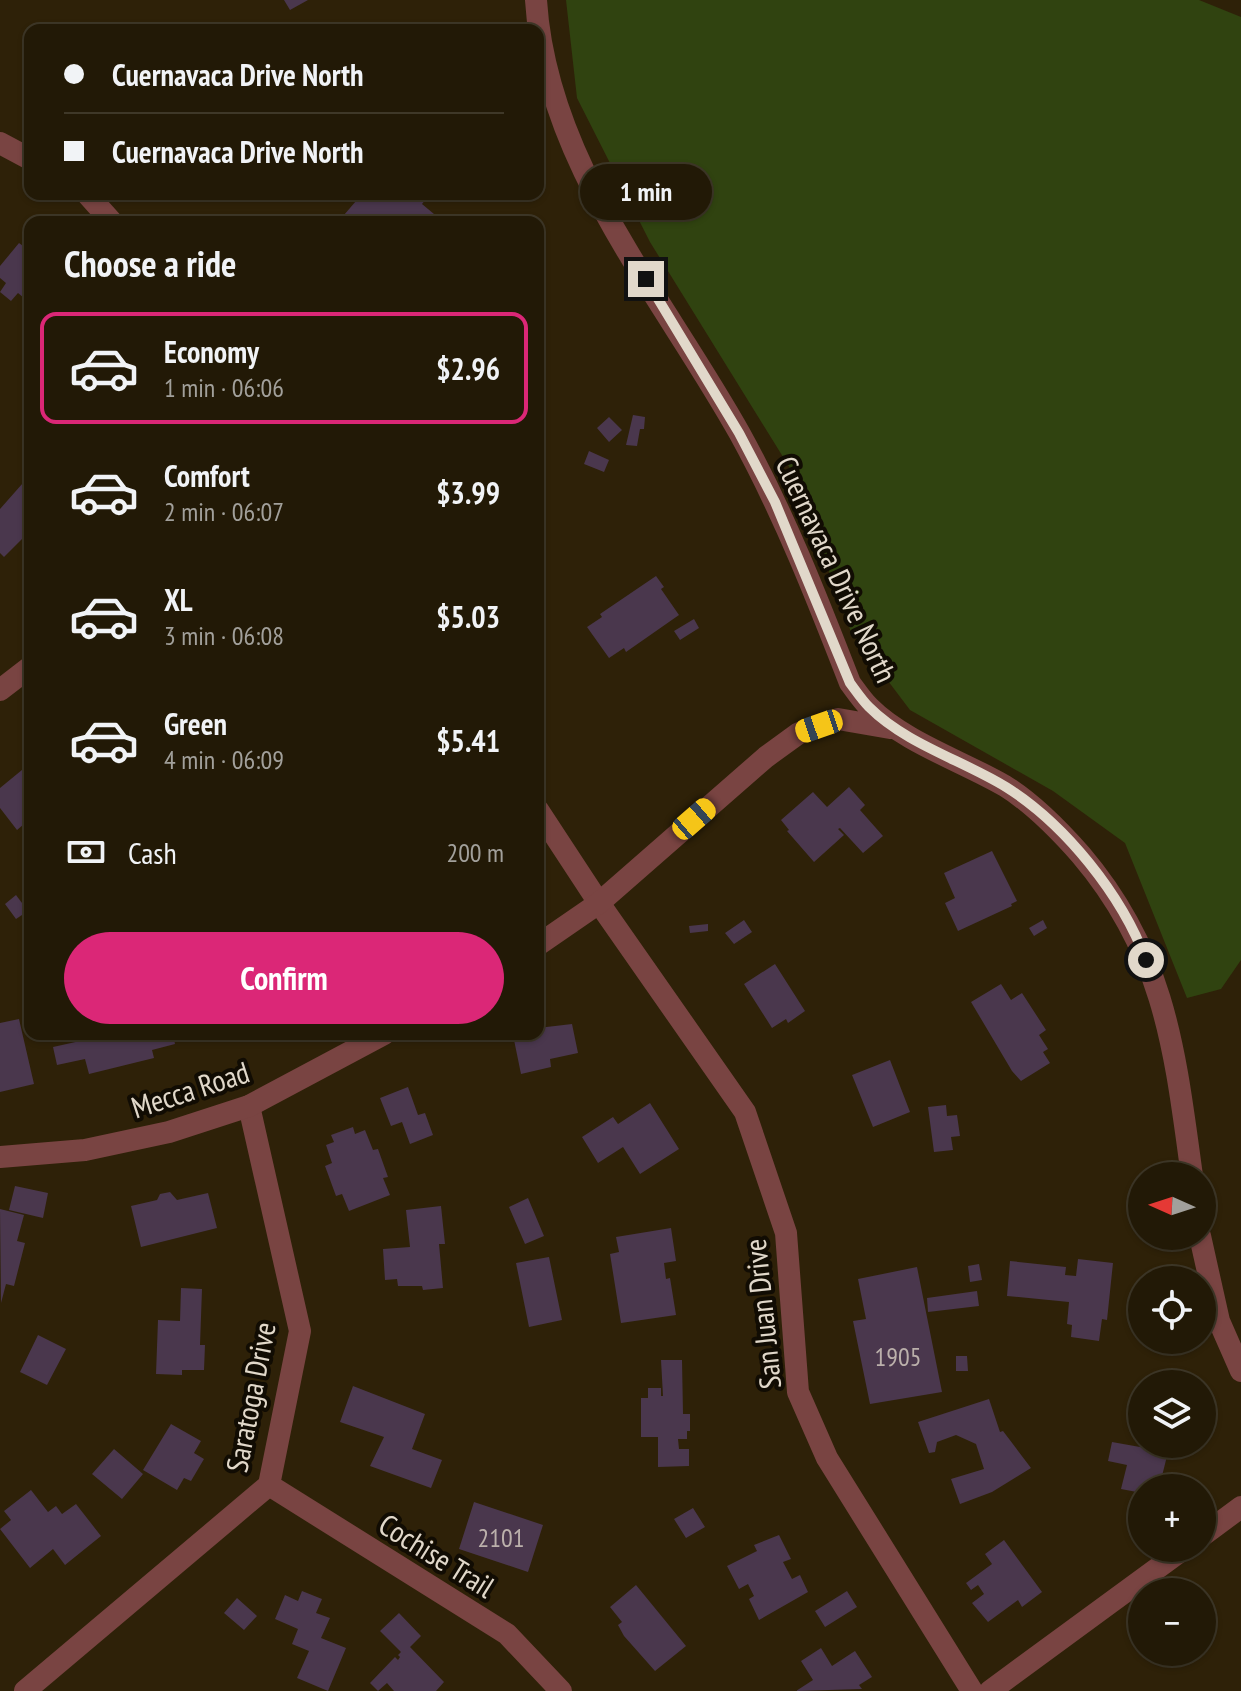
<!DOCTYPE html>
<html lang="en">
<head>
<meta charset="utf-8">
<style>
  :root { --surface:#221906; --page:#2a2210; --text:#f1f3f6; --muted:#a2a09b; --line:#3f3828; --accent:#db2777 }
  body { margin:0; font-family:"PT Sans Narrow",sans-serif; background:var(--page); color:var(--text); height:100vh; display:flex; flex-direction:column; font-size:30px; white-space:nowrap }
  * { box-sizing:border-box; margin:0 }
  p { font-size:26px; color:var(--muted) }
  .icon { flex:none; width:44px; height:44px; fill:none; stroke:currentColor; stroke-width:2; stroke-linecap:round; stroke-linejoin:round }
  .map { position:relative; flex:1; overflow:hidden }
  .details { position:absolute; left:24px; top:216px; width:520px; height:824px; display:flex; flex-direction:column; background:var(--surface); border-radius:16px; box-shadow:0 2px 6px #0004,0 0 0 2px var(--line) }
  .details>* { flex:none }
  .hud { position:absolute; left:24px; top:24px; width:520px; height:176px; border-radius:16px; box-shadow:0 2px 6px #0004,0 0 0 2px var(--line); display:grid; align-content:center; height:176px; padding:0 40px; background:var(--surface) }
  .needle { width:52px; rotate:273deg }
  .controls { position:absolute; left:1128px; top:1162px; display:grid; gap:16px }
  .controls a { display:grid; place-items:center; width:88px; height:88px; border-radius:50%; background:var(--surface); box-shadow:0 2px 6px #0004,0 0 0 2px var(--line); font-size:40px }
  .end { position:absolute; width:36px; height:36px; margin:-18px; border:10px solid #e1d8ca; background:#111; box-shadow:0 0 0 4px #111 }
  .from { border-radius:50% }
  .bubble { position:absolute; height:56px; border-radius:28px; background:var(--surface); box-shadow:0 2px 6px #0004,0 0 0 2px var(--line); font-size:26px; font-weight:600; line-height:56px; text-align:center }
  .car { position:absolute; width:24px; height:48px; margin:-24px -12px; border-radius:10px; box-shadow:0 0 6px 2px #0007; background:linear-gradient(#f5c518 24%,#345 0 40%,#f5c518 0 76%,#345 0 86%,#f5c518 0) }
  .hud b { display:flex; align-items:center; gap:28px; height:76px; font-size:30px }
  .hud b+b { border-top:2px solid var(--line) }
  .hud i { width:20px; height:20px; background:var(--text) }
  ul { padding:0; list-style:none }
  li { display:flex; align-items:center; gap:24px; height:112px; margin:0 16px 12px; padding:0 24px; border:4px solid transparent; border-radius:16px }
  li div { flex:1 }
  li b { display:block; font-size:30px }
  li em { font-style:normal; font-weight:600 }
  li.on { border-color:var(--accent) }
  li>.icon { width:72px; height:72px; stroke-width:1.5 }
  h2 { padding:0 40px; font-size:36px; line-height:96px }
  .pay { display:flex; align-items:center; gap:20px; height:88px; padding:0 40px; font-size:30px }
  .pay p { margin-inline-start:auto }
  .primary-button { display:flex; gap:16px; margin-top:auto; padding:16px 40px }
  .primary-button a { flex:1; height:92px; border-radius:48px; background:var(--accent); color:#fff; font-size:32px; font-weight:600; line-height:92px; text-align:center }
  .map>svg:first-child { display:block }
  .green { fill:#304310 }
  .building { fill:#4a374d }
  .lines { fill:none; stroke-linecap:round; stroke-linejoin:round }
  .minor { stroke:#794442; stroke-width:22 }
  .tertiary { stroke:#794442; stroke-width:22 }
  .route { stroke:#e1d8ca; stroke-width:10 }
  .labels { text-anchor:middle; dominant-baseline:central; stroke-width:8; stroke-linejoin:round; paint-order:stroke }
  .number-label { font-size:26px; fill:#bbb0ab }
  .street-label { font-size:30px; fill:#e1d8ca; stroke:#110c03 }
</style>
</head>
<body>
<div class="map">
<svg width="1241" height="1691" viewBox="0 0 1241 1691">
  <rect width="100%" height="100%" fill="#2e2108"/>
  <path class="green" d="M566 0H1199L1241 17V960L1221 989 1187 998 1125 843 1053 791 910 710 851 632 793 473 650 242 577 98Z"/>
  <path class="building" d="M284 0H308L290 10Z
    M362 194H430L422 204 434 214 428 222H352L344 215Z
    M19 243 30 251V303L18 293 11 301 0 292 6 283 0 278V266Z
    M633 415 645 417 644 429H640L637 446 626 445Z
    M609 417 622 430 609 442 597 428Z
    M589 451 609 460 604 472 584 464Z
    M30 475V531L4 557 0 553V509Z
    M656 576 664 587 661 589 679 615 626 652 624 648 609 658 587 627 602 617 600 614Z
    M694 619 699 628 680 640 674 631Z
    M30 756V819L17 830 0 808V788L28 765 24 761Z
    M849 787 865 805 860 810 883 836 863 853 840 828 838 829 844 835 814 862 787 831 789 830 781 820 813 792 827 807Z
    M992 851 1017 901 1011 904 1012 906 958 931 945 903 955 898 944 873Z
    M16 895 28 911 16 919 5 904Z
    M744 920 752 932 734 944 725 933Z
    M1043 920 1047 928 1034 936 1029 928Z
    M708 924V931L690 933 689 926Z
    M775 964 805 1011 788 1023 786 1019 772 1028 744 984Z
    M1001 984 1011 1000 1022 993 1046 1030 1039 1035 1048 1049 1043 1052 1050 1063 1021 1081 1012 1071 971 1002Z
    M19 1019 34 1084 0 1092V1023Z
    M572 1024 578 1053 550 1059 551 1067 521 1074 513 1035 538 1034V1028Z
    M78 1034H173L175 1044 152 1050 154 1058 89 1074 85 1059 57 1065 53 1047 80 1041Z
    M890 1060 910 1112 873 1127 852 1075Z
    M408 1087 418 1115 425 1113 433 1135 410 1144 402 1122 391 1126 380 1098Z
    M650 1103 679 1149 640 1174 623 1147 598 1163 582 1137 613 1117 618 1124Z
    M946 1105 947 1116 957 1115 960 1136 951 1137 953 1150 934 1152 928 1107Z
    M353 1127 355 1134 365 1130 373 1150 378 1149 388 1177 383 1178 390 1195 349 1211 342 1194 336 1196 325 1166 332 1163 326 1145 334 1142 331 1135Z
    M15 1186 48 1193 43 1218 9 1210Z
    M170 1192 177 1200 208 1193 217 1228 141 1247 131 1206 157 1200 160 1194Z
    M528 1198 544 1236 525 1244 509 1207Z
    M441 1206 445 1244H439L443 1288 423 1290 422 1286H398L397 1279 385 1280 383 1249 410 1247 406 1210Z
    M0 1209 24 1215 17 1241 25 1243 14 1286 6 1284 1 1303Z
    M671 1228 676 1261 664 1263 666 1279 670 1278 676 1315 621 1323 610 1254 619 1252 616 1237Z
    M549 1257 562 1320 529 1327 516 1263Z
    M1078 1259 1113 1263 1107 1320 1102 1319 1099 1341 1071 1337 1072 1325 1067 1324 1069 1302 1007 1296 1010 1261 1066 1267 1065 1275 1076 1276Z
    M979 1264 982 1280 970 1282 968 1266Z
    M917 1267 942 1392 870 1404 853 1321 866 1319 858 1279Z
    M181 1288 202 1289 200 1345H205L204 1370H182V1375L156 1374 158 1320 180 1321Z
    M977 1291 979 1306 928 1312 927 1298Z
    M38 1335 66 1349 47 1385 20 1372Z
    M956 1356H967L968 1371H956Z
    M661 1360H682L683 1414H690V1431H687V1439H678L679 1449H689V1466L658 1467V1437H641V1398H648V1388H661V1396H663Z
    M353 1386 425 1414 412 1449 442 1460 431 1488 370 1466 384 1437 340 1422Z
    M989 1399 1000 1432 1003 1431 1031 1468 992 1492 960 1504 951 1479 984 1469 976 1444 956 1435 937 1442 935 1452 929 1453 918 1422Z
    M171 1424 201 1441 194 1453 204 1459 191 1481 184 1478 177 1490 143 1470Z
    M1112 1442 1168 1452 1159 1488H1142V1493L1121 1489 1127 1465 1108 1461Z
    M114 1449 143 1474 122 1499 92 1474Z
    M31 1490 48 1512 56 1506 62 1514 76 1504 101 1536 65 1565 53 1549 30 1568 0 1529 11 1520 4 1511Z
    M474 1502 543 1525 528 1572 459 1549Z
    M693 1508 705 1527 686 1538 674 1519Z
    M779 1535 791 1559 783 1562 792 1579 800 1575 808 1592 759 1620 749 1599 754 1596 748 1584 739 1589 727 1566 757 1551 754 1545Z
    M1004 1540 1042 1592 1022 1607 1018 1600 988 1622 972 1603 984 1594 978 1585 971 1590 966 1583 992 1564 985 1554Z
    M636 1585 686 1646 655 1671 624 1636 618 1625 622 1622 610 1607Z
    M302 1591 322 1599 316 1613 330 1618 321 1638 346 1648 328 1691 297 1678 309 1651 292 1644 298 1629 275 1619 285 1595 298 1601Z
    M847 1591 857 1607 825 1627 815 1611Z
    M237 1598 257 1616 244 1630 224 1613Z
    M399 1613 421 1636 410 1647 444 1682 436 1691H394L387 1683 378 1691 370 1683 395 1657 398 1660 400 1657 398 1655 401 1652 380 1631Z
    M821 1648 832 1666 855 1651 872 1677 859 1685 862 1689 796 1691 813 1680 801 1661Z"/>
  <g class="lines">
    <path class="minor" d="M0 143 30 159
      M87 194 112 222
      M0 690 30 667
      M538 810 599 903 745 1112 786 1233 798 1392 827 1458 972 1691
      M269 1485 507 1634 561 1691
      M1202 1536 1241 1507
      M25 1691 269 1485 300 1331 249 1106
      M990 1691 1185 1548"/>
    <path class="tertiary" d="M536 0C546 163 663 296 740 434 784 514 817 598 850 683 856 691 862 700 869 707 904 742 962 761 1005 786 1034 804 1059 830 1081 855 1166 955 1175 1052 1192 1176
      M538 945 599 903 766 757 799 733 838 719 890 728
      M0 1157 85 1150 169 1132 249 1106 384 1034
      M1200 1236 1219 1321 1241 1371"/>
  </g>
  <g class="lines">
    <path class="route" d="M646 279 739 433 775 502 850 683C856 691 862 700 869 707 906 744 962 760 1006 787 1065 824 1122 895 1146 960"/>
  </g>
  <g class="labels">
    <g class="number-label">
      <text x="898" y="1356">1905</text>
      <text x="501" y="1537">2101</text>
    </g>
    <g class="street-label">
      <text transform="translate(837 569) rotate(65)">Cuernavaca Drive North</text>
      <text transform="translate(190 1089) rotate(-18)">Mecca Road</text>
      <text transform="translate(762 1314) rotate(-96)">San Juan Drive</text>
      <text transform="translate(250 1397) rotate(-79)">Saratoga Drive</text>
      <text transform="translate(437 1555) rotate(32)">Cochise Trail</text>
    </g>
  </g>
</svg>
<div class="controls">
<a><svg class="needle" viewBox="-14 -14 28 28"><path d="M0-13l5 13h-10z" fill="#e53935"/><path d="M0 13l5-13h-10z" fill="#a2a09b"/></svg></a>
<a><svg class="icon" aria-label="locate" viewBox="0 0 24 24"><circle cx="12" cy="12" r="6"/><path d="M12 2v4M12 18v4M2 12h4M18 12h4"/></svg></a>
<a><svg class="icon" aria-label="layers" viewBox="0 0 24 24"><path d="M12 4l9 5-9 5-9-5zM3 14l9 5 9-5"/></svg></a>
<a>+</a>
<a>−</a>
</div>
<i class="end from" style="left:1146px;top:960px"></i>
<i class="end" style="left:646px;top:279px"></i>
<div class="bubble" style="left:580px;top:164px;width:132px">1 min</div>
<i class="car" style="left:819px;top:726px;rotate:251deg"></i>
<i class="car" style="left:694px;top:819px;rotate:49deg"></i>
<div class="hud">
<b><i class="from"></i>Cuernavaca Drive North</b>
<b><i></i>Cuernavaca Drive North</b>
</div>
<section class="details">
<h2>Choose a ride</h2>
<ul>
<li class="on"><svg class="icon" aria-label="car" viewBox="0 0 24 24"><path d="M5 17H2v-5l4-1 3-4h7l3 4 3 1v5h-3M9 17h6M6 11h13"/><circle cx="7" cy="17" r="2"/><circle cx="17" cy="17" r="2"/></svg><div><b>Economy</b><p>1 min · 06:06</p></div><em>$2.96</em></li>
<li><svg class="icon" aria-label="car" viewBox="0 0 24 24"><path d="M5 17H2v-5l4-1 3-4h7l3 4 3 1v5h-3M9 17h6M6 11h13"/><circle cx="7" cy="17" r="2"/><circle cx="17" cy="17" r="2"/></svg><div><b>Comfort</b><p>2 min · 06:07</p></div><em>$3.99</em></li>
<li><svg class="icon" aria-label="car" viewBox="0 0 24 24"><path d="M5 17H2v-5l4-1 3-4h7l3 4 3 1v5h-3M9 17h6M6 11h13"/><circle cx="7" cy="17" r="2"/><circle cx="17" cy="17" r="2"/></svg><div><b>XL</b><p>3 min · 06:08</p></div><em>$5.03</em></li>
<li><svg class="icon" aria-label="car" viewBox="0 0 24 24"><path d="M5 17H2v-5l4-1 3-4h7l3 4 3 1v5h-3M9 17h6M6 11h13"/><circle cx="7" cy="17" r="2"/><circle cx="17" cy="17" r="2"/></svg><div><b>Green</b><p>4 min · 06:09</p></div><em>$5.41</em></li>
</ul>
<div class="pay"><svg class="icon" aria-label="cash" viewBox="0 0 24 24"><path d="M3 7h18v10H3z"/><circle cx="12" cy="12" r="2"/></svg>Cash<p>200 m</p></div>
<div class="primary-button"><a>Confirm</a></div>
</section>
</div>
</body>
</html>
